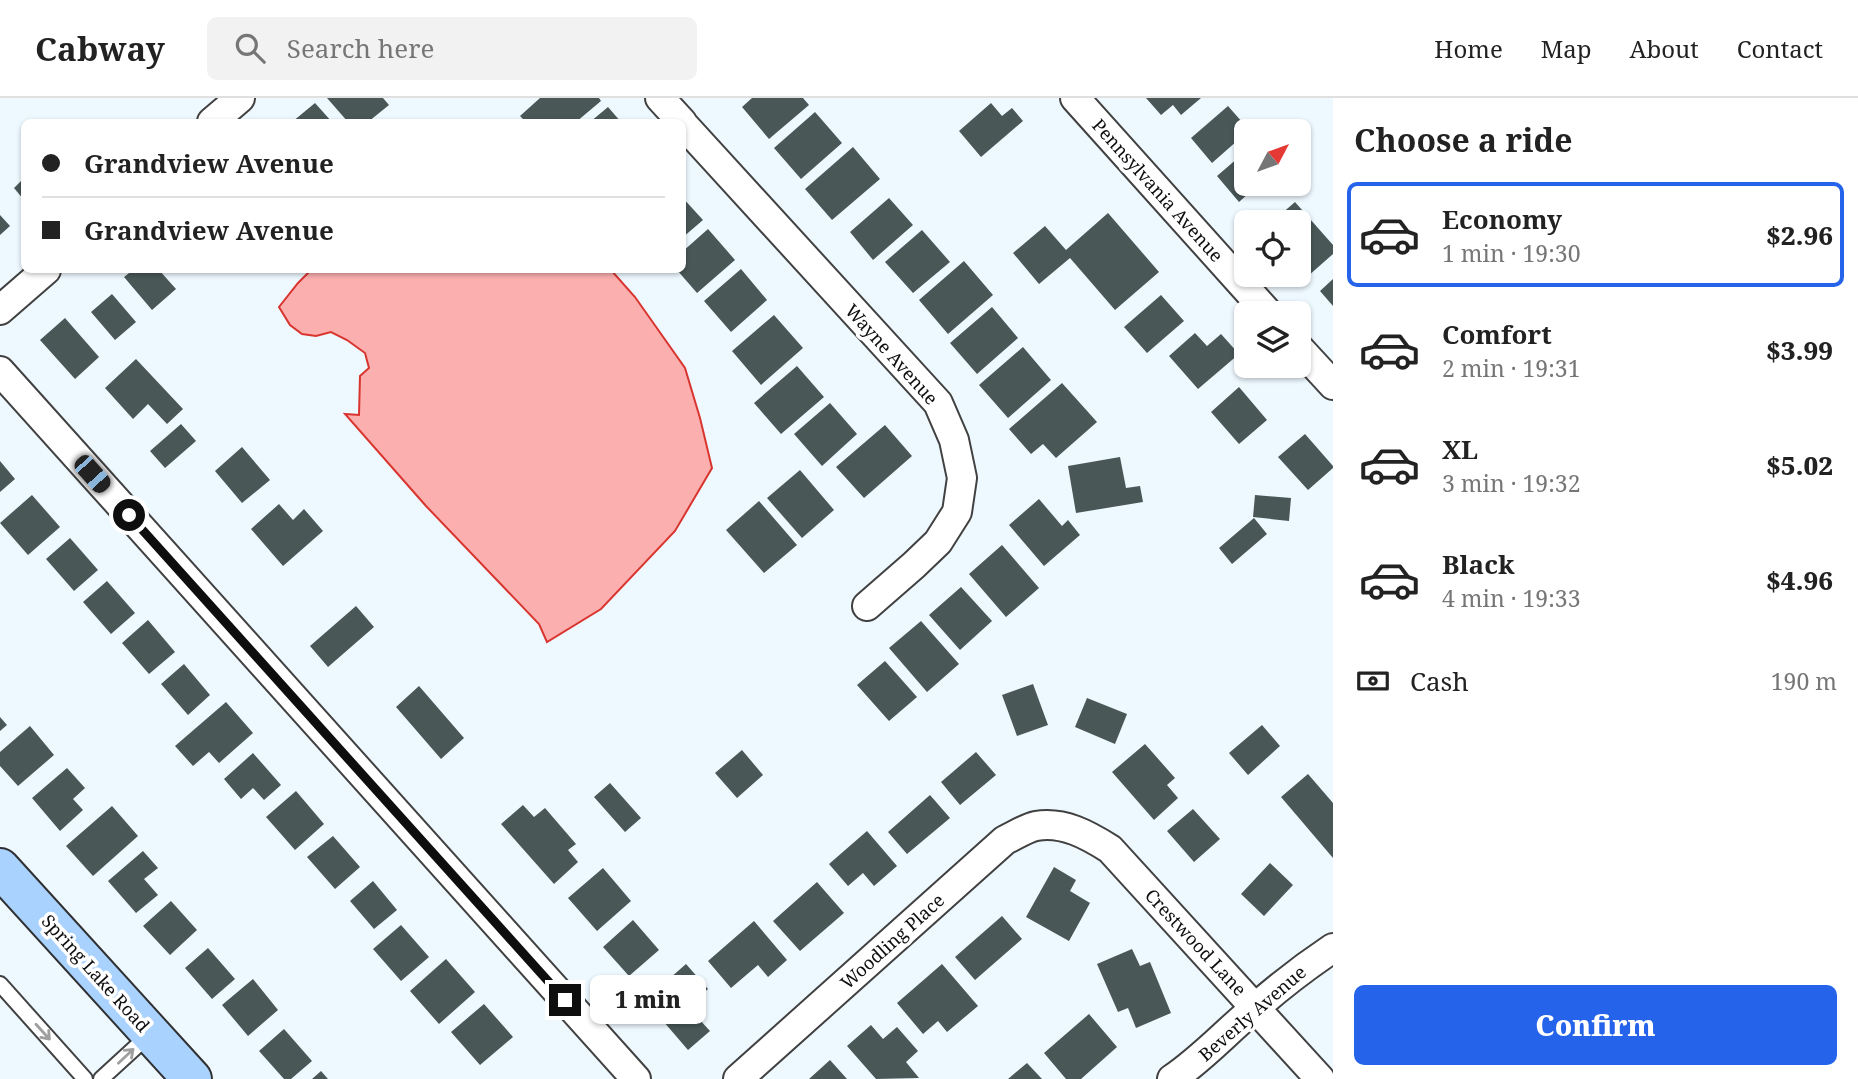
<!DOCTYPE html>
<html lang="en">
<head>
<meta charset="utf-8">
<style>
  :root { --surface:#fff; --page:#f2f2f2; --text:#222; --muted:#767676; --line:#e0e0e0; --accent:#2563eb }
  body { margin:0; font-family:"Noto Serif",serif; background:var(--page); color:var(--text); height:100vh; display:flex; flex-direction:column; font-size:26px; white-space:nowrap }
  * { box-sizing:border-box; margin:0 }
  p { font-size:23px; color:var(--muted) }
  .icon { flex:none; width:38px; height:38px; fill:none; stroke:currentColor; stroke-width:2; stroke-linecap:round; stroke-linejoin:round }
  .map { position:relative; flex:1; overflow:hidden }
  .sheet { display:flex; flex-direction:column; background:var(--surface); width:525px }
  .sheet>* { flex:none }
  .hud { position:absolute; left:21px; top:21px; width:665px; height:154px; border-radius:10px; box-shadow:0 2px 5px #0004; display:grid; align-content:center; height:154px; padding:0 21px; background:var(--surface) }
  .needle { width:46px; rotate:49deg }
  .buttons { position:absolute; left:1234px; top:21px; display:grid; gap:14px }
  .buttons a { display:grid; place-items:center; width:77px; height:77px; border-radius:10px; background:var(--surface); box-shadow:0 2px 5px #0004; font-size:35px }
  .end { position:absolute; width:32px; height:32px; margin:-16px; border:9px solid #0e0e0e; background:#fff; box-shadow:0 0 0 4px #fff }
  .from { border-radius:50% }
  .bubble { position:absolute; height:49px; border-radius:10px; background:var(--surface); box-shadow:0 2px 5px #0004; font-size:23px; font-weight:800; line-height:49px; text-align:center }
  .car { position:absolute; width:21px; height:42px; margin:-21px -10px; border-radius:9px; box-shadow:0 0 5px 2px #0007; background:linear-gradient(#222 24%,#8ab4d8 0 40%,#222 0 76%,#8ab4d8 0 86%,#222 0) }
  .hud b { display:flex; align-items:center; gap:24px; height:66px; font-size:26px }
  .hud b+b { border-top:2px solid var(--line) }
  .hud i { width:18px; height:18px; background:var(--text) }
  ul { padding:0; list-style:none }
  li { display:flex; align-items:center; gap:21px; height:105px; margin:0 14px 10px; padding:0 7px; border:4px solid transparent; border-radius:10px }
  li div { flex:1 }
  li b { display:block; font-size:26px }
  li em { font-style:normal; font-weight:800 }
  li.active { border-color:var(--accent) }
  li>.icon { width:63px; height:63px; stroke-width:1.5 }
  h2 { padding:0 21px; font-size:32px; line-height:84px }
  .pay { display:flex; align-items:center; gap:18px; height:77px; padding:0 21px; font-size:26px }
  .pay p { margin-inline-start:auto }
  .cta { display:flex; gap:14px; margin-top:auto; padding:14px 21px }
  .cta a { flex:1; height:80px; border-radius:10px; background:var(--accent); color:#fff; font-size:28px; font-weight:800; line-height:80px; text-align:center }
  header { display:flex; align-items:center; gap:42px; box-sizing:border-box; height:98px; padding:0 35px; background:var(--surface); border-bottom:2px solid var(--line) }
  header strong { font-size:33px }
  nav { display:flex; gap:38px; margin-inline-start:auto; font-size:24px }
  .search { width:490px; height:63px; background:var(--page); display:flex; align-items:center; gap:18px; box-sizing:border-box; padding:0 24px; border-radius:10px; color:var(--muted); font-size:26px }
  main { display:flex; flex:1; min-height:0 }
  .map>svg:first-child { display:block }
  .water { fill:#fbafae; stroke:#d9352f; stroke-width:2 }
  .building { fill:#495757 }
  .lines { fill:none; stroke-linecap:round; stroke-linejoin:round }
  .lane-casing { stroke:#414141; stroke-width:18 }
  .street-casing { stroke:#414141; stroke-width:32 }
  .secondary-casing { stroke:#303030; stroke-width:42 }
  .lane { stroke:#fff; stroke-width:14 }
  .street { stroke:#fff; stroke-width:28 }
  .secondary { stroke:#a9d2ff; stroke-width:38 }
  .oneway { stroke:#9f9f9f }
  .route { stroke:#0e0e0e; stroke-width:9 }
  .labels { text-anchor:middle; dominant-baseline:central; stroke-width:7; stroke-linejoin:round; paint-order:stroke }
  .street-label { font-size:18px; fill:#0e0e0e; stroke:#fff }
</style>
</head>
<body>
<header>
<strong>Cabway</strong>
<div class="search"><svg class="icon" aria-label="search" viewBox="0 0 24 24"><circle cx="10" cy="10" r="6"/><path d="M15 15l6 6"/></svg>Search here</div>
<nav><a>Home</a><a>Map</a><a>About</a><a>Contact</a></nav>
</header>
<main>
<div class="map">
<svg width="1333" height="981" viewBox="0 0 1333 981">
  <rect width="100%" height="100%" fill="#eef8ff"/>
  <path class="water" d="M311 172H611L635 199 685 270 700 320 712 370 675 433 601 511 547 544 539 526 426 408 345 316 359 317 360 278 369 270 365 255 347 242 331 234 316 238 302 236 290 227 279 209 298 185Z"/>
  <path class="building" d="M327 0H383L389 7 368 24H348Z
    M540 0H599L601 3 576 24H526L520 18Z
    M752 0H803L809 7 769 41 742 9Z
    M1146 0H1201L1181 17 1173 7 1161 17Z
    M315 5 332 24H292Z
    M991 5 1002 18 1012 10 1023 23 981 59 959 33Z
    M1228 8 1250 33H1246V35L1212 65 1191 40Z
    M608 9 621 24H590Z
    M815 14 842 45 801 81 774 50Z
    M853 49 880 81 832 122 805 91Z
    M1246 53V86H1259L1239 104 1217 78Z
    M24 80V102L14 90Z
    M682 99 703 122 682 140Z
    M889 100 913 127 873 162 850 134Z
    M1295 104 1333 147V156L1308 178 1298 167V124H1272Z
    M1108 115 1159 174 1115 212 1070 160 1039 186 1013 155 1045 128 1066 152Z
    M0 117 10 128 0 137Z
    M708 131 735 162 697 195 677 172H682V154Z
    M922 132 950 164 913 195 885 164Z
    M964 163 993 197 948 236 919 202Z
    M741 171 767 202 731 234 704 203Z
    M133 172H159L176 191 152 212 124 179Z
    M1333 181V208L1320 193Z
    M112 196 136 224 115 242 91 214Z
    M1161 197 1184 223 1147 255 1124 229Z
    M992 209 1018 240 977 276 950 245Z
    M774 217 803 250 761 287 732 253Z
    M65 220 99 259 75 281 40 242Z
    M1195 235 1207 248 1221 236 1239 256 1198 291 1169 258Z
    M1023 249 1051 282 1008 320 979 287Z
    M136 261 183 311 167 326 148 306 133 321 105 290Z
    M797 268 824 299 781 336 754 305Z
    M1062 285 1097 324 1056 360 1043 346 1031 356 1009 331Z
    M1239 289 1267 322 1239 346 1211 314Z
    M830 305 857 336 822 368 794 336Z
    M181 326 196 343 165 370 150 353Z
    M885 327 912 358 864 400 836 369Z
    M1305 336 1333 368V370L1308 392 1278 359Z
    M242 349 270 382 242 405 215 373Z
    M1120 359 1126 390 1140 388 1143 404 1076 415 1068 368Z
    M0 363 15 381 0 394Z
    M800 372 834 412 802 440 767 400Z
    M32 397 60 429 28 457 0 425Z
    M1255 397 1291 400 1289 423 1253 419Z
    M1039 401 1062 428 1068 422 1080 437 1044 468 1009 427Z
    M759 403 797 447 764 475 726 432Z
    M279 406 293 422 304 411 323 433 283 468 251 431Z
    M1254 420 1267 436 1232 466 1219 450Z
    M70 440 98 472 74 493 46 461Z
    M1002 447 1039 490 1006 519 969 476Z
    M107 483 135 515 111 536 83 504Z
    M961 489 992 523 960 552 929 517Z
    M356 508 374 529 328 569 310 548Z
    M148 522 175 554 149 576 122 545Z
    M921 523 959 566 927 594 889 550Z
    M885 563 917 599 889 623 857 587Z
    M184 566 210 597 188 617 161 586Z
    M1033 586 1048 627 1017 638 1002 597Z
    M419 588 464 640 441 661 396 609Z
    M1087 600 1127 616 1115 646 1075 629Z
    M226 604 253 635 219 665 209 654 193 668 175 648Z
    M0 619 7 627 0 633Z
    M1262 627 1280 648 1248 677 1229 655Z
    M30 628 54 657 18 688 0 668V654Z
    M1145 646 1175 680 1167 687 1178 700 1154 722 1112 674Z
    M742 652 763 677 737 700 715 675Z
    M976 654 996 677 960 707 941 684Z
    M253 655 281 687 264 702 253 690 241 701 224 681Z
    M67 670 85 690 73 701 83 712 60 733 32 700Z
    M1308 676 1333 705V760L1281 699Z
    M610 685 641 720 625 734 594 699Z
    M296 693 324 726 295 752 266 719Z
    M930 697 950 720 907 756 888 734Z
    M523 707 534 719 545 710 576 746 568 752 578 764 554 786 501 726Z
    M112 708 138 738 93 778 66 748Z
    M1193 711 1220 741 1194 764 1167 733Z
    M867 733 897 768 874 788 863 775 848 788 829 766Z
    M333 738 360 769 335 791 307 759Z
    M143 753 158 770 144 781 158 797 136 815 108 783Z
    M1270 765 1293 787 1264 818 1241 796Z
    M1054 769 1076 782 1070 793 1090 805 1069 843 1026 819Z
    M603 770 631 803 597 833 568 800Z
    M373 783 397 812 374 831 350 803Z
    M817 784 844 815 800 853 773 823Z
    M171 803 197 832 170 857 143 828Z
    M1002 818 1022 841 975 882 955 859Z
    M633 822 659 852 629 878 603 849Z
    M754 823 787 862 768 879 758 867 731 890 708 863Z
    M401 827 429 859 401 883 373 851Z
    M208 850 235 881 212 901 185 870Z
    M1132 851 1140 868 1150 864 1171 915 1136 930 1128 910 1118 914 1097 866Z
    M446 861 475 894 439 926 410 893Z
    M686 866 708 891 688 909 710 933 688 952 645 902Z
    M942 866 978 908 947 934 938 923 923 936 897 905Z
    M253 881 278 912 248 938 222 907Z
    M484 906 513 939 480 967 451 934Z
    M1089 916 1117 949 1081 981H1066L1044 955Z
    M871 927 883 941 897 929 918 953 906 964 919 980 876 981 847 948Z
    M284 931 312 963 291 981H284L259 953Z
    M830 962 847 981H809Z
    M1027 965 1042 981H1008Z
    M321 973 328 981H312Z"/>
  <g class="lines">
    <g class="lane-casing">
      <path id="lane" d="M0 886 85 981
        M101 981 149 937"/>
    </g>
    <g class="street-casing">
      <path id="street" d="M660 0 682 24
        M1075 0 1268 215
        M212 24 240 0
        M682 25 938 305 954 342 962 380 957 414 938 444 914 467 867 508
        M0 212 46 172
        M1298 249 1333 287
        M0 273 636 981
        M738 981 1005 742C1014 738 1026 730 1036 728 1063 723 1088 737 1110 751L1320 981
        M1172 981C1202 961 1227 933 1255 910 1280 888 1306 868 1333 850"/>
    </g>
    <g class="secondary-casing">
      <path id="secondary" d="M0 770 192 981"/>
    </g>
    <use href="#lane" class="lane"/>
    <use href="#street" class="street"/>
    <use href="#secondary" class="secondary"/>
  </g>
  <defs><path id="oneway-shaft" d="M-6 0H5M1.5-3L5.5 0L1.5 3" fill="none" stroke-width="1.6" stroke-linecap="round" stroke-linejoin="round" transform="scale(1.75)"/></defs>
  <g class="oneway">
    <use href="#oneway-shaft" transform="translate(43 934) rotate(48)"/>
    <use href="#oneway-shaft" transform="translate(126 958) rotate(-43)"/>
  </g>
  <g class="lines">
    <path class="route" d="M129 417 565 902"/>
  </g>
  <g class="labels">
    <g class="street-label">
      <text transform="translate(1158 92) rotate(48)">Pennsylvania Avenue</text>
      <text transform="translate(892 256) rotate(48)">Wayne Avenue</text>
      <text transform="translate(892 843) rotate(-42)">Woodling Place</text>
      <text transform="translate(1196 844) rotate(47)">Crestwood Lane</text>
      <text transform="translate(96 875) rotate(48)">Spring Lake Road</text>
      <text transform="translate(1252 915) rotate(-41)">Beverly Avenue</text>
    </g>
  </g>
</svg>
<div class="buttons">
<a><svg class="needle" viewBox="-14 -14 28 28"><path d="M0-13l5 13h-10z" fill="#e53935"/><path d="M0 13l5-13h-10z" fill="#767676"/></svg></a>
<a><svg class="icon" aria-label="locate" viewBox="0 0 24 24"><circle cx="12" cy="12" r="6"/><path d="M12 2v4M12 18v4M2 12h4M18 12h4"/></svg></a>
<a><svg class="icon" aria-label="layers" viewBox="0 0 24 24"><path d="M12 4l9 5-9 5-9-5zM3 14l9 5 9-5"/></svg></a>
</div>
<i class="end from" style="left:129px;top:417px"></i>
<i class="end" style="left:565px;top:902px"></i>
<div class="bubble" style="left:590px;top:877px;width:116px">1 min</div>
<i class="car" style="left:92px;top:376px;rotate:138deg"></i>
<div class="hud">
<b><i class="from"></i>Grandview Avenue</b>
<b><i></i>Grandview Avenue</b>
</div>
</div>
<section class="sheet">
<h2>Choose a ride</h2>
<ul>
<li class="active"><svg class="icon" aria-label="car" viewBox="0 0 24 24"><path d="M5 17H2v-5l4-1 3-4h7l3 4 3 1v5h-3M9 17h6M6 11h13"/><circle cx="7" cy="17" r="2"/><circle cx="17" cy="17" r="2"/></svg><div><b>Economy</b><p>1 min · 19:30</p></div><em>$2.96</em></li>
<li><svg class="icon" aria-label="car" viewBox="0 0 24 24"><path d="M5 17H2v-5l4-1 3-4h7l3 4 3 1v5h-3M9 17h6M6 11h13"/><circle cx="7" cy="17" r="2"/><circle cx="17" cy="17" r="2"/></svg><div><b>Comfort</b><p>2 min · 19:31</p></div><em>$3.99</em></li>
<li><svg class="icon" aria-label="car" viewBox="0 0 24 24"><path d="M5 17H2v-5l4-1 3-4h7l3 4 3 1v5h-3M9 17h6M6 11h13"/><circle cx="7" cy="17" r="2"/><circle cx="17" cy="17" r="2"/></svg><div><b>XL</b><p>3 min · 19:32</p></div><em>$5.02</em></li>
<li><svg class="icon" aria-label="car" viewBox="0 0 24 24"><path d="M5 17H2v-5l4-1 3-4h7l3 4 3 1v5h-3M9 17h6M6 11h13"/><circle cx="7" cy="17" r="2"/><circle cx="17" cy="17" r="2"/></svg><div><b>Black</b><p>4 min · 19:33</p></div><em>$4.96</em></li>
</ul>
<div class="pay"><svg class="icon" aria-label="cash" viewBox="0 0 24 24"><path d="M3 7h18v10H3z"/><circle cx="12" cy="12" r="2"/></svg>Cash<p>190 m</p></div>
<div class="cta"><a>Confirm</a></div>
</section>
</main>
</body>
</html>
